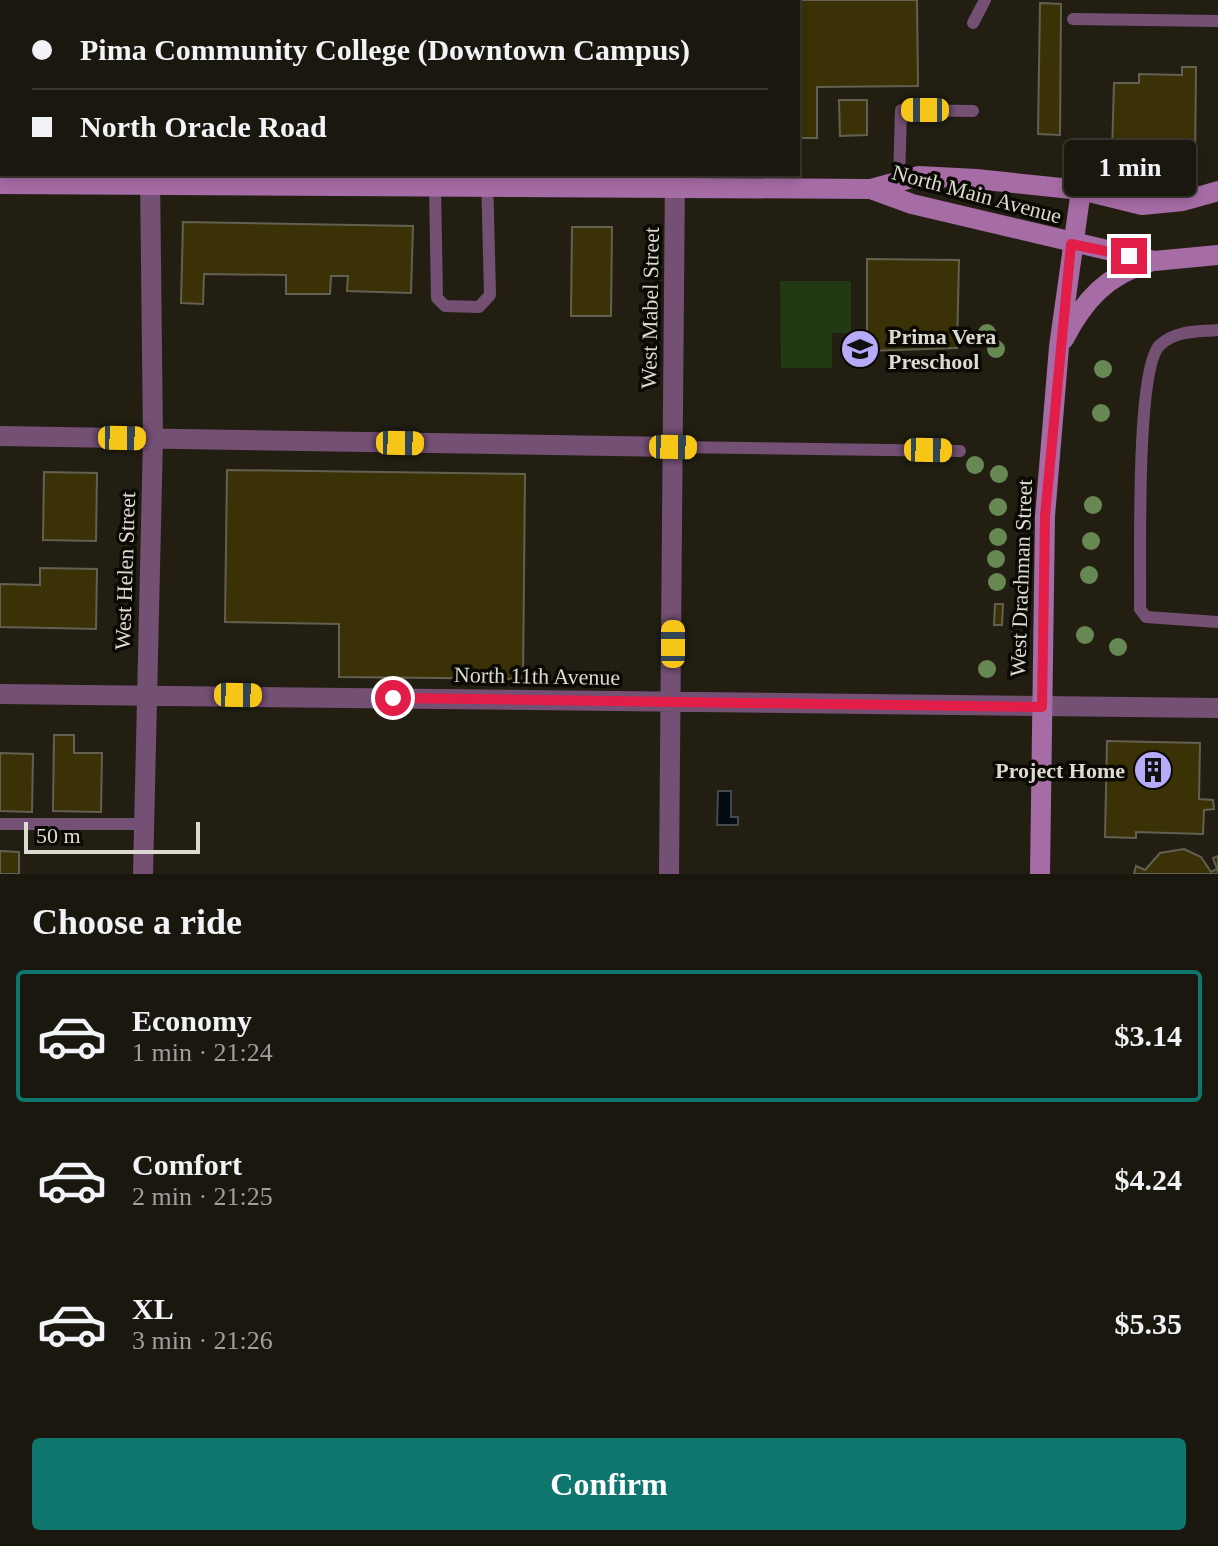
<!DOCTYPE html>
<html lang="en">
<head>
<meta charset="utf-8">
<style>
  :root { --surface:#1a170e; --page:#232017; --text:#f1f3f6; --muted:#9f9f9e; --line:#38362e; --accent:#0f766e }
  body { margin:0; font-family:Georgia,serif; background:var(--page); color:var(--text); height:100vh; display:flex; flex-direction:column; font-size:30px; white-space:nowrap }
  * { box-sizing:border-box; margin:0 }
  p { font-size:26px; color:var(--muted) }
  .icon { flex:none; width:44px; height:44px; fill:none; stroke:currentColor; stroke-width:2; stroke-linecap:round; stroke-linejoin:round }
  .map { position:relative; height:874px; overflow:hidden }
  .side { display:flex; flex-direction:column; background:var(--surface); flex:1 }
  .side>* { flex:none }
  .hud { position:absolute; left:0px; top:0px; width:800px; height:176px; box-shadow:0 4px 12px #0003,0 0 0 2px var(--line); display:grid; align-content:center; height:176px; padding:0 32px; background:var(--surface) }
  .scale { position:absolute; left:24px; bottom:20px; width:176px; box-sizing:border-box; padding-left:8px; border:4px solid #dcdad1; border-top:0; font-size:22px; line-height:28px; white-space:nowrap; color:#dcdad1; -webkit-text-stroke:6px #0a0904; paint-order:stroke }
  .end { position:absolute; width:36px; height:36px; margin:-18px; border:10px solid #e11d48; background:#fff; box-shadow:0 0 0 4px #fff }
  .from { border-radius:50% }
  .bubble { position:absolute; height:56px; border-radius:8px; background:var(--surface); box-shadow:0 4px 12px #0003,0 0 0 2px var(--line); font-size:26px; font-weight:700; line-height:56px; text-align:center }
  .car { position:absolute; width:24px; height:48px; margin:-24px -12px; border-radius:10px; box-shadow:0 0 6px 2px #0007; background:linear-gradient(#f5c518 24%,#345 0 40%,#f5c518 0 76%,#345 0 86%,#f5c518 0) }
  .hud b { display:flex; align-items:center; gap:28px; height:76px; font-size:30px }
  .hud b+b { border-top:2px solid var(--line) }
  .hud i { width:20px; height:20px; background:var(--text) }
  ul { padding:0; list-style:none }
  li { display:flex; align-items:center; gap:24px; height:132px; margin:0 16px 12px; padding:0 16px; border:4px solid transparent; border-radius:8px }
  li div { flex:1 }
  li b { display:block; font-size:30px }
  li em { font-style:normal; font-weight:700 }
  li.active { border-color:var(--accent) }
  li>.icon { width:72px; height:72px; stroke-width:1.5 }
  h2 { padding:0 32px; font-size:36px; line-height:96px }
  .button { display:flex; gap:16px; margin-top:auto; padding:16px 32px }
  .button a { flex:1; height:92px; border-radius:8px; background:var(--accent); color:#fff; font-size:32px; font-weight:700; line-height:92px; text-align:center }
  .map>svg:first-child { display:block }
  .green { fill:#213a14 }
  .water { fill:#030c11; stroke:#444a4b; stroke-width:2 }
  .building { fill:#3a3106; stroke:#636051; stroke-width:2 }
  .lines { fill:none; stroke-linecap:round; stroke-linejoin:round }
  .lane { stroke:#745075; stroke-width:12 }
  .street { stroke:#745075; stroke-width:20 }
  .secondary { stroke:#a66ca6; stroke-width:20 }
  .tree { fill:#688853 }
  .route { stroke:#e11d48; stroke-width:10 }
  .labels { text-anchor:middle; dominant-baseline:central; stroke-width:7; stroke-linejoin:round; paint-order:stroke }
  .street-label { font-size:22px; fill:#dcdad1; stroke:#0a0904 }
  .poi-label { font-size:22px; font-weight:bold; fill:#dcdad1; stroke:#0a0904; text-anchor:start }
</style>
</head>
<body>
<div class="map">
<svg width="1218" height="874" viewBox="0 0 1218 874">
  <rect width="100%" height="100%" fill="#221f12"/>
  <path class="green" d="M780 281H851V333H832V368H781Z"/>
  <path class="water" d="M718 791H731V817H738V825H717Z"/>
  <path class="building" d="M205 0H255V2H205Z
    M314 0H416L314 2Z
    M536 0H618L536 2Z
    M708 0H917L918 86 817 87V138H798V2Z
    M1040 3 1061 4 1060 135 1038 134Z
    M1182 67H1196L1195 165 1104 163V153H1112L1114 83H1139V74L1182 75Z
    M839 100H867V135L840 136Z
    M183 222 413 226 411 293 347 291 348 276H331L330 294H286V275L204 274 203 304 181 303Z
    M572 227H612L611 316H571Z
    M867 259 959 260 957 348 867 351Z
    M227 470 525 474 523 679 339 677V624L225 622Z
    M44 472 97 473 96 541 43 540Z
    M40 568 97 569 96 629 0 627V584L40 585Z
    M995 604H1003L1002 625H994Z
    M54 735H74V753H102L101 812 53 811Z
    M1107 741 1200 743 1199 799 1213 800 1214 809 1204 810 1203 834 1136 832V838L1105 837Z
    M0 753 33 754 32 812 0 811Z
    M1184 849 1201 857 1211 872 1217 869 1213 858 1218 856V874H1134L1136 866 1145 870 1160 853Z
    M0 851 19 852V874H0Z"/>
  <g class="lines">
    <path class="lane" d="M632 0V2
      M481 2V0
      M1073 19 1218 21
      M973 23 985 0
      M899 182 901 110 973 111
      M435 186 437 298 445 306 479 307 490 295 487 174
      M1218 330C1197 332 1176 330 1160 345 1135 368 1141 566 1140 609L1146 617 1218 622
      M673 447 960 451
      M0 824H143"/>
    <path class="street" d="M154 2V0
      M677 2V0
      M0 436 673 447
      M0 694 1218 708
      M143 874 153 438 150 174
      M669 874 675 174"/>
    <path class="secondary" d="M0 184 871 189 919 176 976 179 1081 190 1142 205 1183 201 1218 191
      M871 189 912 204 1154 261 1218 255
      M1064 339C1084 300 1107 275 1150 262
      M1040 874 1045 516 1059 347 1081 190"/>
  </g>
  <g class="tree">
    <circle cx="987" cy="333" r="9"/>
    <circle cx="996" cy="349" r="9"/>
    <circle cx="1103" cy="369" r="9"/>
    <circle cx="1101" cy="413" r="9"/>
    <circle cx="975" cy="465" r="9"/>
    <circle cx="999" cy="474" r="9"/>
    <circle cx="1093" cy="505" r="9"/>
    <circle cx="998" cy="507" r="9"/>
    <circle cx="998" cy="537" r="9"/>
    <circle cx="1091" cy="541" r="9"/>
    <circle cx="996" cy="559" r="9"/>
    <circle cx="1089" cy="575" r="9"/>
    <circle cx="997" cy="582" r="9"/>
    <circle cx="1085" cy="635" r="9"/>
    <circle cx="1118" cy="647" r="9"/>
    <circle cx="987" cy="669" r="9"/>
  </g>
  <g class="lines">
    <path class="route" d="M393 698 1042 707 1045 516 1071 244 1129 256"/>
  </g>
  <defs>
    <g id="school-disc" transform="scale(2)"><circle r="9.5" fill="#b6abf8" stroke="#0a0904"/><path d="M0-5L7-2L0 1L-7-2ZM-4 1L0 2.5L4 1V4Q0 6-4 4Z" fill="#111"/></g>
    <g id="building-disc" transform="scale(2)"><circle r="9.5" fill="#b6abf8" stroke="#0a0904"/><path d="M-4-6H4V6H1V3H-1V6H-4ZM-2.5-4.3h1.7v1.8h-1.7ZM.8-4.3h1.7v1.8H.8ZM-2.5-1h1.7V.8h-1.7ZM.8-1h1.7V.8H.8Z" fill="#111"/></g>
  </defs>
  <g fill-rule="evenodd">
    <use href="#school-disc" x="860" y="349"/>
    <use href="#building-disc" x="1153" y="770"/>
  </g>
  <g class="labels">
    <g class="street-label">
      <text transform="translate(977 194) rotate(15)">North Main Avenue</text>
      <text transform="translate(650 308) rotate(-89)">West Mabel Street</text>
      <text transform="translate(125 571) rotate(-88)">West Helen Street</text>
      <text transform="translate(1021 578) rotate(-88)">West Drachman Street</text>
      <text transform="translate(537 676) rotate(1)">North 11th Avenue</text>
    </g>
    <g class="poi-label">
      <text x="888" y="336">Prima Vera<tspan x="888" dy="25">Preschool</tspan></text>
      <text x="1125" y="770" text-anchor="end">Project Home</text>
    </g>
  </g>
</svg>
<div class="scale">50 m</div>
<i class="end from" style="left:393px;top:698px"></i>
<i class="end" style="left:1129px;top:256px"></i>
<div class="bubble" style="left:1064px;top:140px;width:132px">1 min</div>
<i class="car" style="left:925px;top:110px;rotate:270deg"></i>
<i class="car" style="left:122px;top:438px;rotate:91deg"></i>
<i class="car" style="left:400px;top:443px;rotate:91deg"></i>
<i class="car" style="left:673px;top:447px;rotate:91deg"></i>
<i class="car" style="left:928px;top:450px;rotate:91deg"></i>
<i class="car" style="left:673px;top:644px;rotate:0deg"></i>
<i class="car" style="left:238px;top:695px;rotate:91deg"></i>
<div class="hud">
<b><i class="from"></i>Pima Community College (Downtown Campus)</b>
<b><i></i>North Oracle Road</b>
</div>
</div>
<section class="side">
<h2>Choose a ride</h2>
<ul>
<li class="active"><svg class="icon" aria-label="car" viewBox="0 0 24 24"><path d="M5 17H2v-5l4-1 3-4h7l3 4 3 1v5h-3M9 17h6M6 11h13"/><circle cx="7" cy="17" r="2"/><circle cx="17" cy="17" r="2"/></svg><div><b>Economy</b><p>1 min · 21:24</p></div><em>$3.14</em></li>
<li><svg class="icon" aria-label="car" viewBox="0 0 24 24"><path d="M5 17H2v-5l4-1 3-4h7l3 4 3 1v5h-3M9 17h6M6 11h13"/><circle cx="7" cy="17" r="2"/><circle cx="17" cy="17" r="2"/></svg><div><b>Comfort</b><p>2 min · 21:25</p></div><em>$4.24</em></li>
<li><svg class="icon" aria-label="car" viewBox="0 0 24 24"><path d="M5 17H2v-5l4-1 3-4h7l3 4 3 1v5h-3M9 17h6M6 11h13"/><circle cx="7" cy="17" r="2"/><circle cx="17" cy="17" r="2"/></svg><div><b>XL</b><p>3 min · 21:26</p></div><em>$5.35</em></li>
</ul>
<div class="button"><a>Confirm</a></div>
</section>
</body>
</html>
